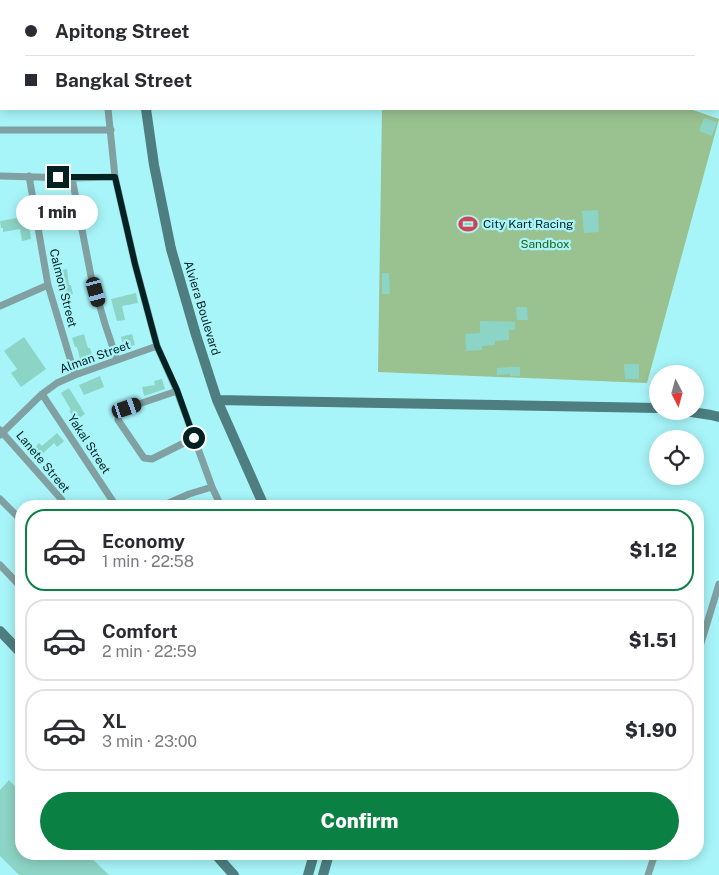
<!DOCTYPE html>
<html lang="en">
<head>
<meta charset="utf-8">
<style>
  :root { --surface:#fff; --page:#f7f7f7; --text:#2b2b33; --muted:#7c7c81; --line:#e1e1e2; --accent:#0b8043 }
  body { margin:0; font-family:"Public Sans",sans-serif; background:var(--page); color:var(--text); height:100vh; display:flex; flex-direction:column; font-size:19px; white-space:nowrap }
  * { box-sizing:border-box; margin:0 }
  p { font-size:16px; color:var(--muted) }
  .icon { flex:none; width:28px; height:28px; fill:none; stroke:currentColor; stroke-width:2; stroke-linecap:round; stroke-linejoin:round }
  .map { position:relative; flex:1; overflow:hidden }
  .side { position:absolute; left:15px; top:500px; width:689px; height:360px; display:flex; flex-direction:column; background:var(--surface); border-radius:20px; box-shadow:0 2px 12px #0003 }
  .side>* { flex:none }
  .hud { position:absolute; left:0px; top:0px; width:720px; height:110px; box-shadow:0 2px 12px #0003; display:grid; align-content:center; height:110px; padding:0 25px; background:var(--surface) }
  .needle { width:32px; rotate:174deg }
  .controls { position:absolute; left:649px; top:365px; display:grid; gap:10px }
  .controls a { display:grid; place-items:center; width:55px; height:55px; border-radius:50%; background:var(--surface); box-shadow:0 2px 12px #0003; font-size:25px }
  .end { position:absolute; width:22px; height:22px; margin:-11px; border:6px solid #012123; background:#fff; box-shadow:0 0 0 2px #fff }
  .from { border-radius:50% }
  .bubble { position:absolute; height:35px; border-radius:18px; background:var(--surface); box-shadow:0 2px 12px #0003; font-size:16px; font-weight:800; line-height:35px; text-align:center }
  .car { position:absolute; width:15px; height:30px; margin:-15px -8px; border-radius:6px; box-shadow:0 0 4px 1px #0007; background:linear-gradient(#222 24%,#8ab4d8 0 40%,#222 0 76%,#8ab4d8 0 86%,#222 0) }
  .hud b { display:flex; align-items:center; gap:18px; height:48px; font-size:19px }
  .hud b+b { border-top:1px solid var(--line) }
  .hud i { width:12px; height:12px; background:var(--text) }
  ul { padding:9px 0 0; list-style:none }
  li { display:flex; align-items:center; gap:15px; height:82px; margin:0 10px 8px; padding:0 15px; border:2px solid var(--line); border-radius:20px }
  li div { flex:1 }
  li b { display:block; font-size:19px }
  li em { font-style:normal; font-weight:800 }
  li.on { border-color:var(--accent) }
  li>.icon { width:45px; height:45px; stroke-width:1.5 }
  .cta { display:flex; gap:10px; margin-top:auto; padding:10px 25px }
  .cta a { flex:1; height:58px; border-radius:30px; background:var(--accent); color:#fff; font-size:20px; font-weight:800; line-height:58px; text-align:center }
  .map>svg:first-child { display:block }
  .green { fill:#9ac190 }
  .building { fill:#8cd4c5 }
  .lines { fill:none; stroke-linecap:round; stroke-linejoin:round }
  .street { stroke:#81a0a1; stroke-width:7 }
  .secondary { stroke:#4e7e80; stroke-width:10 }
  .route { stroke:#012123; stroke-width:6 }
  .labels { text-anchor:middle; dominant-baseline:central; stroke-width:4.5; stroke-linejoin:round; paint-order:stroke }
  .poi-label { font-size:12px; fill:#012123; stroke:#a8f5f9; text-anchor:start }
  .park-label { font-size:12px; fill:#246211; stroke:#a8f5f9 }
  .street-label { font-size:12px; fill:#012123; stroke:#a8f5f9 }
</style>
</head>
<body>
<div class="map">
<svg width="719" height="875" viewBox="0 0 719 875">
  <rect width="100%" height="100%" fill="#a8f5f9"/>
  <path class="green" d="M382 109H690L719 119 647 383 378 372Z"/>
  <path class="building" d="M704 118 717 122 712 136 699 131Z
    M27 210 31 239 22 241 20 229 3 232V228H1L0 221 17 218 16 211Z
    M598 210 599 232 584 233 582 211Z
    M67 269 69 285H71L73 294 63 296 60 280H59L57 271Z
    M382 273H389L390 294H382Z
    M136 293 138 303 122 306 125 320 117 321 111 299Z
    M516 307H527L528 320H517Z
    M480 321 515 322V330H509V340L495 341V345L482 346V350L466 351 465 334 480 333Z
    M84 334 88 348H90L93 359 81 363 77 347H75L72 338Z
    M132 334 135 345 124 348 121 337Z
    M24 337 46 369 21 387 11 373 17 369 4 351Z
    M624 364H639V379H625Z
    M511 367H520V376H510V374L497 375V368Z
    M100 376 104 387 84 395 79 385Z
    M162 379 165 389 144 396 142 387 155 385 154 381Z
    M69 388 85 414 76 420 69 411 71 410 61 393Z
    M57 433 64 441 57 447 54 443 39 457 33 450 39 443 42 446Z
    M9 780 21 792V854H87L109 875H19L0 856V790Z"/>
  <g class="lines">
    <path class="street" d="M0 68H1
      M0 82H1
      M108 109 115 177 135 264 157 346 177 391 212 487 221 506
      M0 130H111
      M0 176 72 178 115 177
      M29 176 48 285 75 375
      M72 178 91 276 105 324 117 360
      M0 306 48 285
      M177 391 127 408 119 412 118 420 144 458 152 459 194 438
      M42 394 116 506
      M0 430 62 500 64 506
      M0 435 42 394 57 383 75 375 157 346
      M0 499 21 520
      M162 506 189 494 212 487
      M0 565 21 587
      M698 653 719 584
      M648 875 655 854"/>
    <path class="secondary" d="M146 109 154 165 171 249 196 335 217 400 264 506
      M217 400 658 408
      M685 411 711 415 719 417
      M0 631 21 653
      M215 854 234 875
      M308 875 314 854
      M323 875 329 854"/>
  </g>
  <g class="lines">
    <path class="route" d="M58 177H115L135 264 157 346 177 390 194 438"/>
  </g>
  <defs>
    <g id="stadium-bare" transform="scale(1.5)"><path d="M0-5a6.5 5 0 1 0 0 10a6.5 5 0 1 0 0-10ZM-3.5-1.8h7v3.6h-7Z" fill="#d34350" stroke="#a8f5f9" stroke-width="2.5" paint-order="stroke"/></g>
  </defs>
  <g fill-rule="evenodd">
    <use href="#stadium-bare" x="468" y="224"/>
  </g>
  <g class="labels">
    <g class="poi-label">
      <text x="483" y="224">City Kart Racing</text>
    </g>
    <g class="park-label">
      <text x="545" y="244">Sandbox</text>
    </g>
    <g class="street-label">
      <text transform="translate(63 288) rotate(76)">Calmon Street</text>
      <text transform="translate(202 308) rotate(73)">Alviera Boulevard</text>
      <text transform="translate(95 357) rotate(-20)">Alman Street</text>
      <text transform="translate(89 444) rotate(57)">Yakal Street</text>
      <text transform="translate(43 462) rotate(50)">Lanete Street</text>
    </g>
  </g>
</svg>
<div class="controls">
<a><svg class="needle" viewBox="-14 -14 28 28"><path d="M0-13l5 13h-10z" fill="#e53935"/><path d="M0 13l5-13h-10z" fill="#7c7c81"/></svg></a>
<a><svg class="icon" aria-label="locate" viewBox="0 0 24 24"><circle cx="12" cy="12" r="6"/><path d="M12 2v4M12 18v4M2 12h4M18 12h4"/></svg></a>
</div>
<i class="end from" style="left:194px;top:438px"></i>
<i class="end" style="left:58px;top:177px"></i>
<div class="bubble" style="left:16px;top:195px;width:82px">1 min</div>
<i class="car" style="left:96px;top:292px;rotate:165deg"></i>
<i class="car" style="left:127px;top:408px;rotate:71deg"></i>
<div class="hud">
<b><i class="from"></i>Apitong Street</b>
<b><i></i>Bangkal Street</b>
</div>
<section class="side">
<ul>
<li class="on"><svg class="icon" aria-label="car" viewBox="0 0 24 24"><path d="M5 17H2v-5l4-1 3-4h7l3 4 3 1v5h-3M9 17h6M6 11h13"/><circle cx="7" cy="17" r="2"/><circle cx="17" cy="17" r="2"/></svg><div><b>Economy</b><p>1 min · 22:58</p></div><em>$1.12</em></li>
<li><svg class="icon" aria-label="car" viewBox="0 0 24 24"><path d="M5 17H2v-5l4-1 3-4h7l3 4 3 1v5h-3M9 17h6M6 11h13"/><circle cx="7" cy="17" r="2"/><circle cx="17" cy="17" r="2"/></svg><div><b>Comfort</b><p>2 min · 22:59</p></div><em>$1.51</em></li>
<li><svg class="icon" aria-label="car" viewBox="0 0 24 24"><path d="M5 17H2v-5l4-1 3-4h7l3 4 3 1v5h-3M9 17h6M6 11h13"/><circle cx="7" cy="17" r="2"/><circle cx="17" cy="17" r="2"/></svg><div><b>XL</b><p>3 min · 23:00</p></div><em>$1.90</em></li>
</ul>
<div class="cta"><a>Confirm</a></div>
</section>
</div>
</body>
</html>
